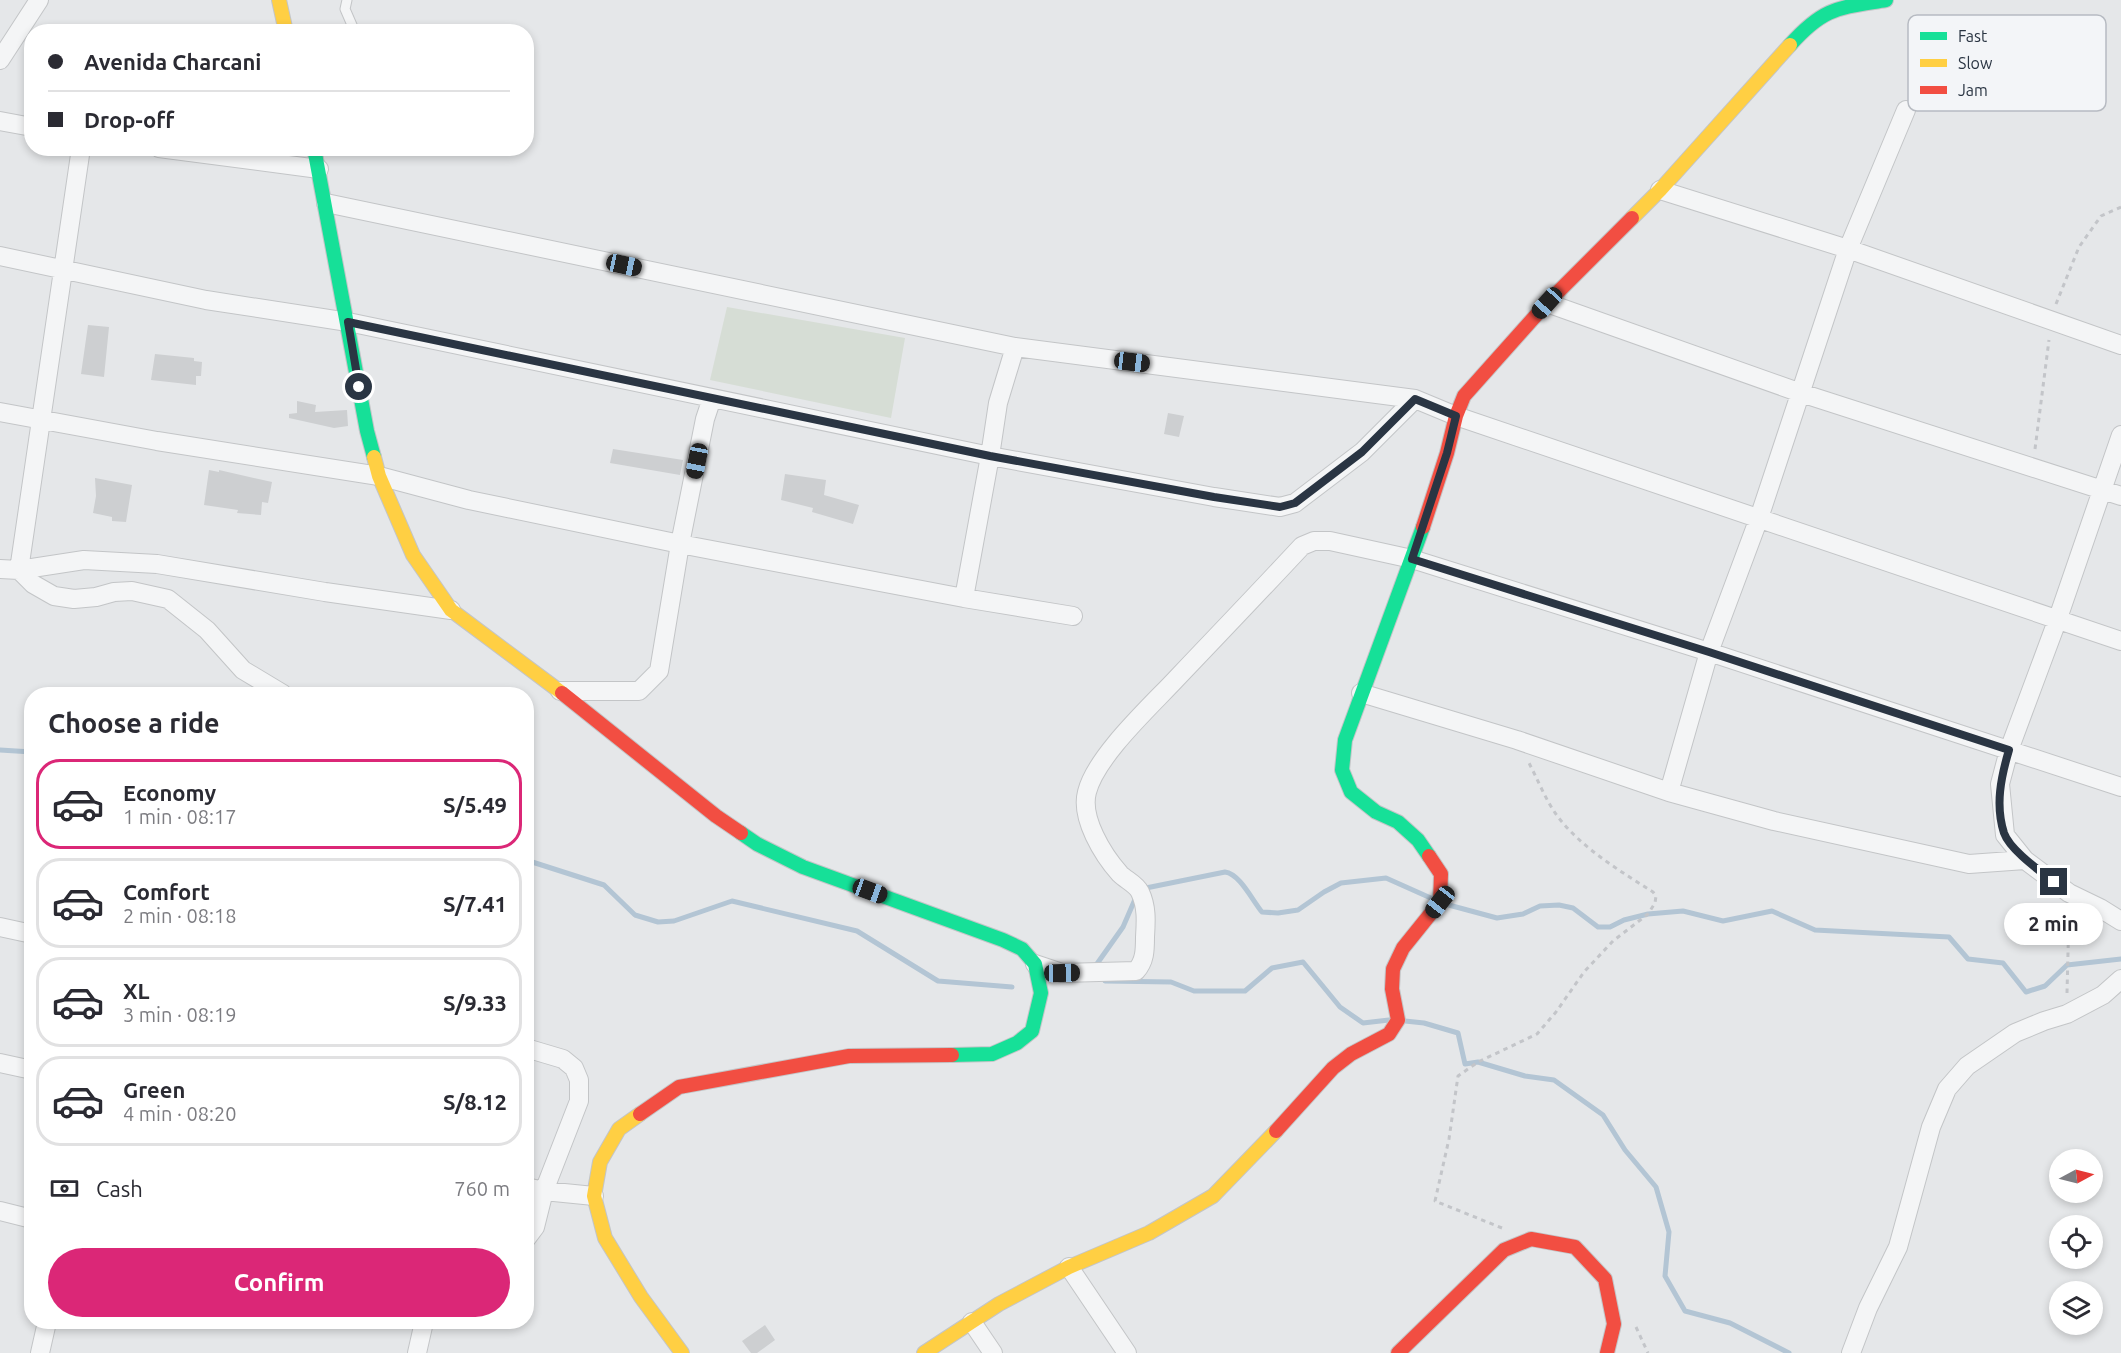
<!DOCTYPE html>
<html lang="en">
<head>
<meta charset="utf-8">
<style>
  :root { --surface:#fff; --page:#f2f2f3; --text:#2b2b33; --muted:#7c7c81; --line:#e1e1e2; --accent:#db2777 }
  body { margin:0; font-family:Ubuntu,sans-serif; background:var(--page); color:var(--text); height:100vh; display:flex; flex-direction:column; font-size:22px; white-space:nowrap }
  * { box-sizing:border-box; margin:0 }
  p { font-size:20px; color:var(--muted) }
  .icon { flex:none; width:33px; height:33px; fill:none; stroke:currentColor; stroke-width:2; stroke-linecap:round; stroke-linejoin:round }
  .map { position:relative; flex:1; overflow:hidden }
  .side { position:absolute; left:24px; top:687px; width:510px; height:642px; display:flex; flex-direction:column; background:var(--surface); border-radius:24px; box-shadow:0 3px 9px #0003 }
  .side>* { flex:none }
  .top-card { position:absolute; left:24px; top:24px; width:510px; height:132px; border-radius:24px; box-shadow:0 3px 9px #0003; display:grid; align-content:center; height:132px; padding:0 24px; background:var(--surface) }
  .needle { width:39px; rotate:83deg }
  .tools { position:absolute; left:2049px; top:1149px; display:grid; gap:12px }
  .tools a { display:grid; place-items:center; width:54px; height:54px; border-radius:50%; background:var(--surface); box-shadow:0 3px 9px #0003; font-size:30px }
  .end { position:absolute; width:27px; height:27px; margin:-14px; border:8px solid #2a3543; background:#fff; box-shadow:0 0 0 3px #fff }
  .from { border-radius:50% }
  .bubble { position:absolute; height:42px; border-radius:21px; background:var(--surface); box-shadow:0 3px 9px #0003; font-size:20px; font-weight:600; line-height:42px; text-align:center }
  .car { position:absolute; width:18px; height:36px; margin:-18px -9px; border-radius:8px; box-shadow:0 0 4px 2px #0007; background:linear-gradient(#222 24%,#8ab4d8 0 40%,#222 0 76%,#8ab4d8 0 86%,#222 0) }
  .top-card b { display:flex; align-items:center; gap:21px; height:57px; font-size:22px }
  .top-card b+b { border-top:2px solid var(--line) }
  .top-card i { width:15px; height:15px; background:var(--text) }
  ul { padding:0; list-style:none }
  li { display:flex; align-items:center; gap:18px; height:90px; margin:0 12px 9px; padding:0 12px; border:3px solid var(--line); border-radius:24px }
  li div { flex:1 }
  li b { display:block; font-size:22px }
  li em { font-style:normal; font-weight:600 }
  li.current { border-color:var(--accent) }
  li>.icon { width:54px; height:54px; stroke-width:1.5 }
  h2 { padding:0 24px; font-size:27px; line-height:72px }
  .pay { display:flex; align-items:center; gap:15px; height:66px; padding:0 24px; font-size:22px }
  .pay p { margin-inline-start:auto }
  .primary-button { display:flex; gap:12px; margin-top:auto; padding:12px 24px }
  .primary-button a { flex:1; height:69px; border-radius:36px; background:var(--accent); color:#fff; font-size:24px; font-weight:600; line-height:69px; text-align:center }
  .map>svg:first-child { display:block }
  .green { fill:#d6ddd5 }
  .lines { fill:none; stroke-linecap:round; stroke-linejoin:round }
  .stream { stroke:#b3c5d4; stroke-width:5 }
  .building { fill:#cdcfd1 }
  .lane-casing { stroke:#c3c5c7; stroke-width:11 }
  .street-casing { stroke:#c3c5c7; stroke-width:20 }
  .fast-casing { stroke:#c3c5c7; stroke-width:16 }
  .slow-casing { stroke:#c3c5c7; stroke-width:16 }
  .jam-casing { stroke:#c3c5c7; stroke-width:16 }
  .path { stroke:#c3c5c9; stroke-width:3; stroke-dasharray:4.5 4.5; stroke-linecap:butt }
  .lane { stroke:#f4f5f6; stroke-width:9 }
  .street { stroke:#f4f5f6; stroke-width:18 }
  .fast { stroke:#16e098; stroke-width:14 }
  .slow { stroke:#ffcf43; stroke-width:14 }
  .jam { stroke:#f24e42; stroke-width:14 }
  .route { stroke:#2a3543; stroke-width:8 }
  .key { fill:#f3f5f8; stroke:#b7bbc2; stroke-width:1.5 }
  .key-label { font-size:16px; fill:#2a3543 }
</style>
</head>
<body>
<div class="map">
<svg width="2121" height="1353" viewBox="0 0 2121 1353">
  <rect width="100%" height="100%" fill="#e5e7e9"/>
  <path class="green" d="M727 307 905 338 891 418 710 380Z"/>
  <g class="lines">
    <path class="stream" d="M0 750 32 752
      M526 860 604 885 635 915 658 922 674 921 732 901 857 931 938 981 1012 987
      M1141 889 1225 872C1240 874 1252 900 1262 912L1278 913 1298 910 1324 892 1341 883 1386 878 1433 899
      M1445 904 1497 918 1523 914 1540 906 1559 905 1573 908 1598 927H1610L1624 920 1648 914 1683 911 1723 921 1772 911 1815 930 1949 937 1968 959 2003 963 2026 992 2045 986 2067 965 2121 959
      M1094 968 1123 927 1136 897
      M1105 981 1171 982 1194 991H1245L1272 968 1303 962 1340 1007 1363 1023 1389 1020
      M1405 1021 1424 1023 1458 1033 1465 1064 1478 1062 1525 1076 1554 1080 1603 1115 1625 1150 1656 1187 1669 1232 1665 1276 1685 1311 1730 1323 1789 1353"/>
  </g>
  <path class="building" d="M88 325 109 327 104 377 81 374Z
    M155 354 194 358V361L202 362 201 376H196V385L151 380Z
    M297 401 316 405 315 412 347 410 348 426 334 428 289 418V414L297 413Z
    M1168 413 1184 416 1179 437 1164 434Z
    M613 449 683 460 680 475 610 463Z
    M209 470 219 472V470L272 482 268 503 262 502 261 515 237 513 238 510 204 505Z
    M785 474 826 480 824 495 859 505 853 524 812 512 813 508 781 500Z
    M95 478 132 485 126 522 112 521V517L93 513 96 496Z
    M765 1325 775 1340 757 1353H751L742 1341Z"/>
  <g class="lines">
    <g class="lane-casing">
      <path id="lane" d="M347 0 345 9 355 32"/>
    </g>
    <g class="street-casing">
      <path id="street" d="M0 60 39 0
        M0 121 32 127
        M159 148 319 169
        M1660 190 1848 249 2121 345
        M326 203 1015 347 1415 399 1456 416 2121 641
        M0 256 206 300 348 322 990 456 1214 497 1280 507 1295 503 1362 452 1415 399
        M1547 303 1801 393 2121 496
        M0 412 157 441 379 476 469 500 680 544 964 598 1073 616
        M2121 435 2057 621 2009 750 2000 784 2005 835 2025 860 2069 893 2100 908 2121 921
        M0 569 19 570 84 560 157 564 325 592 451 610
        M19 570 81 148
        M19 570 33 584 54 596 74 599 96 597 114 592 132 591 168 599 207 630 243 670 283 694
        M964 598 990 456 998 403 1015 347
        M560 691H639L659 671 680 544 705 419 712 398
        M1361 693 1517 740 1669 792 1774 821 1969 864 2025 860
        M1669 792 1709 652 1759 518 1848 249 1906 110
        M0 927 32 934
        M1035 964 1062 973 1136 971C1145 961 1145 950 1145 937 1146 921 1147 907 1140 892 1136 884 1126 880 1120 874 1103 855 1080 818 1087 792 1096 756 1151 706 1177 678 1219 634 1261 590 1302 546L1314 541H1330L1412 559 1709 652 2121 787
        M526 1048 563 1059 574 1068 579 1080V1101L544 1191 535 1227 526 1239
        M0 1063 32 1070
        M526 1187 544 1191 594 1196
        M0 1211 32 1219
        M1069 1267 1127 1353
        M972 1322 993 1353
        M40 1353 47 1322
        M417 1353 424 1322
        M1851 1353 1868 1308 1898 1247 1931 1127 1947 1089 1967 1066 2015 1033 2044 1021 2067 1014 2103 995 2121 979"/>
    </g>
    <g class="fast-casing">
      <path id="fast" d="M1790 45C1824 7 1838 8 1886 0
        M314 148 367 431 374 457
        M1423 527 1345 740 1342 770 1351 792 1376 812 1398 822 1418 840 1429 856
        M741 833 757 844 803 867 1003 940 1022 949 1035 964 1041 993 1032 1031 1017 1043 992 1054 952 1055"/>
    </g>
    <g class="slow-casing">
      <path id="slow" d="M279 0 286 32
        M1632 218 1660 190 1790 45
        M374 457 379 476 413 555 451 610 562 693
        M640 1114 619 1129 600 1162 594 1196 605 1238 641 1297 682 1353
        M924 1353 999 1304 1069 1267 1149 1233 1213 1196 1276 1131"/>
    </g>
    <g class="jam-casing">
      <path id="jam" d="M1423 527 1447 453 1456 416 1464 396 1547 303 1632 218
        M562 693 716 816 741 833
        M640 1114 679 1087 849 1056 952 1055
        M1276 1131 1333 1068 1351 1054 1389 1034 1398 1020 1392 989 1393 969 1403 948 1440 902 1441 874 1429 856
        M1398 1353 1504 1250 1531 1239 1575 1247 1605 1279 1614 1324 1607 1353"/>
    </g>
    <path class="path" d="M2056 304 2079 247 2101 216 2121 207
      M2035 449 2049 340
      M2067 993 2069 913
      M1502 1228 1435 1201 1449 1139 1458 1076 1478 1062 1537 1034 1556 1012 1584 972 1613 941 1648 914 1655 903 1656 896 1653 892C1620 871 1583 849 1558 817 1546 801 1538 780 1529 763
      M1636 1327 1648 1353"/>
    <use href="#lane" class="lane"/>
    <use href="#street" class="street"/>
    <use href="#fast" class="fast"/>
    <use href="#slow" class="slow"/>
    <use href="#jam" class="jam"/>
  </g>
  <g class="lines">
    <path class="route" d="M359 387 348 322 990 456 1214 497 1280 507 1295 503 1362 452 1415 399 1456 416 1447 453 1412 559 1709 652 2009 750C2001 777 1995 805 2004 833 2010 850 2040 871 2054 882"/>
  </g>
  <rect x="1908" y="15" width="198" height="96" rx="9" class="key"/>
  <rect x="1920" y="32" width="27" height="8" fill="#16e098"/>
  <rect x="1920" y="59" width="27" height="8" fill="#ffcf43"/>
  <rect x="1920" y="86" width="27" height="8" fill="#f24e42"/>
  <g class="key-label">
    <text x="1958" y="42">Fast</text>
    <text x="1958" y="69">Slow</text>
    <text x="1958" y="96">Jam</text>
  </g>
</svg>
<div class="tools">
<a><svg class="needle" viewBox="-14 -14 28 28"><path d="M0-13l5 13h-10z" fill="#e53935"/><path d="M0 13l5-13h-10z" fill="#7c7c81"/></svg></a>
<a><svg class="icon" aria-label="locate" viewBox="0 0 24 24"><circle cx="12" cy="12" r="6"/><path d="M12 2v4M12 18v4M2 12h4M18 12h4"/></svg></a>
<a><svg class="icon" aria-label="layers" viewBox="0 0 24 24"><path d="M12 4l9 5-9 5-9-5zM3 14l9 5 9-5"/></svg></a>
</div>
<i class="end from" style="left:359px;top:387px"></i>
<i class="end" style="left:2054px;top:882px"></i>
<div class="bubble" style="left:2004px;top:903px;width:99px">2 min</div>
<i class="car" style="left:624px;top:265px;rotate:102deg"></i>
<i class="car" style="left:1547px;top:303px;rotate:222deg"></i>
<i class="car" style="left:1132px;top:362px;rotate:97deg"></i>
<i class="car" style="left:697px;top:461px;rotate:191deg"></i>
<i class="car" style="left:870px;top:891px;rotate:110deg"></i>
<i class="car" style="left:1440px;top:902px;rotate:218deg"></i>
<i class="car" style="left:1062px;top:973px;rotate:89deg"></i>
<div class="top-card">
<b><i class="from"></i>Avenida Charcani</b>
<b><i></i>Drop-off</b>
</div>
<section class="side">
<h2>Choose a ride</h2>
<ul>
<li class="current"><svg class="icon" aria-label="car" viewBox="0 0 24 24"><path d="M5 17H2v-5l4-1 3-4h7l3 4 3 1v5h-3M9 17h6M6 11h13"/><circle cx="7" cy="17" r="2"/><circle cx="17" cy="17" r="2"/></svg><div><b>Economy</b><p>1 min · 08:17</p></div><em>S/5.49</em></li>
<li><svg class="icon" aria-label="car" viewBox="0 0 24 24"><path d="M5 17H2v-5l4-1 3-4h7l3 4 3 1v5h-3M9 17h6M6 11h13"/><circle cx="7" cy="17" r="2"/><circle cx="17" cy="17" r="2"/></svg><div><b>Comfort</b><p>2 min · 08:18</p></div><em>S/7.41</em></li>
<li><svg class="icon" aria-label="car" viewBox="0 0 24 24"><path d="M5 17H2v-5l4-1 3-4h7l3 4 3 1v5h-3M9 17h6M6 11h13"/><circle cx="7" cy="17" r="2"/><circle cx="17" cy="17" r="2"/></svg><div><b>XL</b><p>3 min · 08:19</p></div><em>S/9.33</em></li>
<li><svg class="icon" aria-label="car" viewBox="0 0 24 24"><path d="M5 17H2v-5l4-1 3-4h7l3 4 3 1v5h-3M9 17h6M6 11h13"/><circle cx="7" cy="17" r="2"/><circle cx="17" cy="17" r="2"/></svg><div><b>Green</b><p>4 min · 08:20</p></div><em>S/8.12</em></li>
</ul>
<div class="pay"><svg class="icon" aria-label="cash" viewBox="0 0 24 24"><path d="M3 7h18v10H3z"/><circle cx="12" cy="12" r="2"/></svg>Cash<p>760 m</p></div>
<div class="primary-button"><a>Confirm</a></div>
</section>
</div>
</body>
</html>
